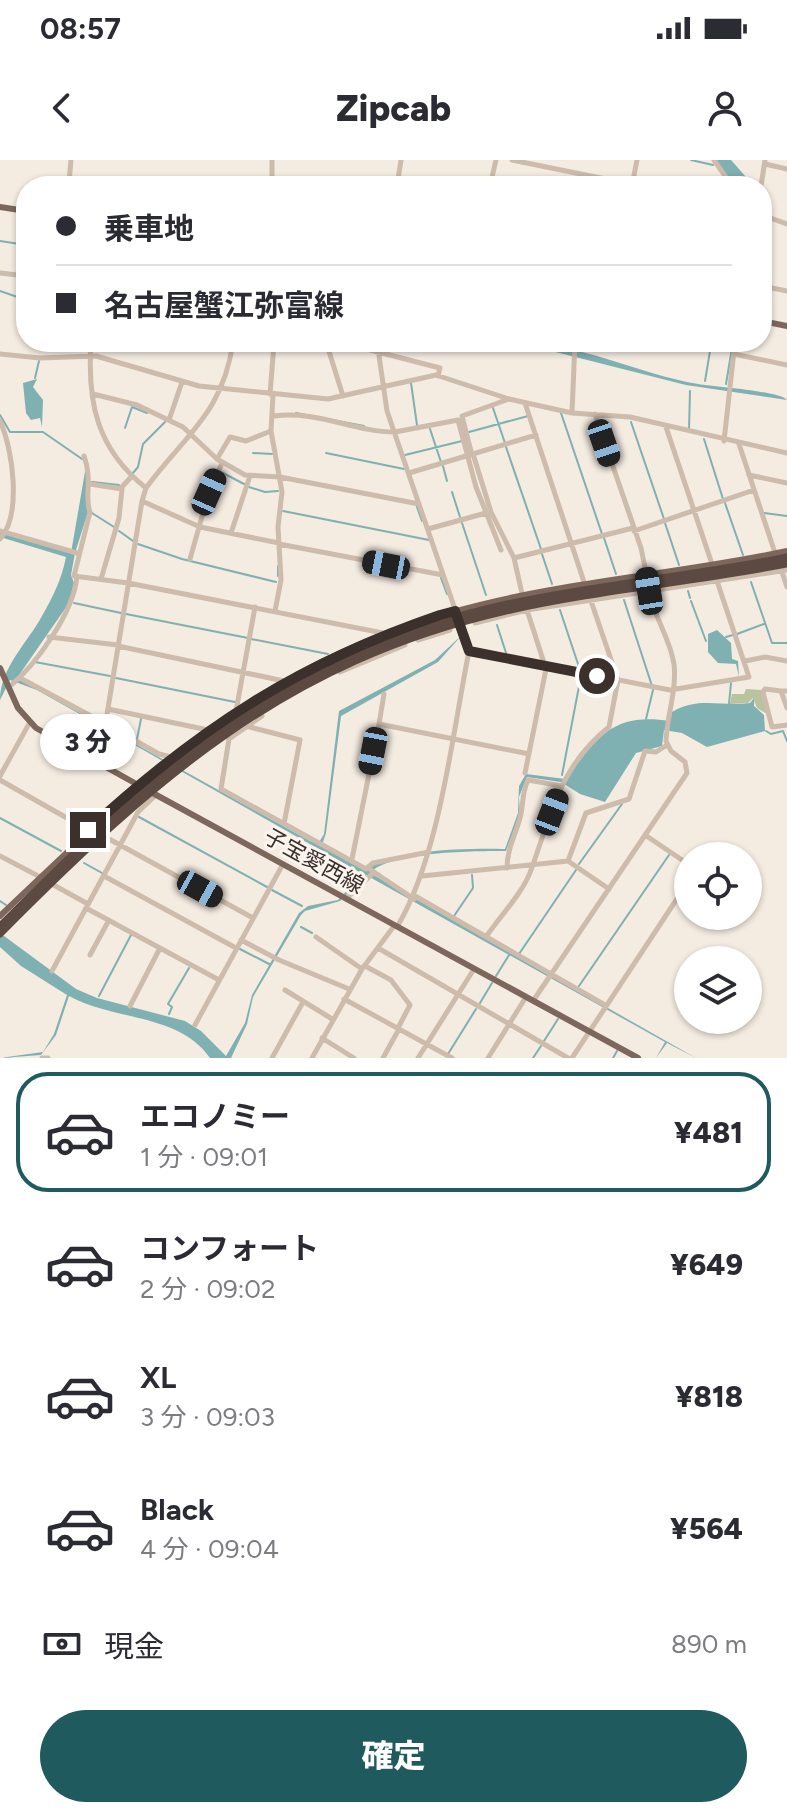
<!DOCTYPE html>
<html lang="ja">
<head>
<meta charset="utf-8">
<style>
  :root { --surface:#fff; --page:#f7f7f7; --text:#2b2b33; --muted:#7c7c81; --line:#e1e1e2; --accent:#1f5a5e }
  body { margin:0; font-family:Figtree,"Noto Sans JP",sans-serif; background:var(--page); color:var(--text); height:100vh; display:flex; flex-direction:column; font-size:30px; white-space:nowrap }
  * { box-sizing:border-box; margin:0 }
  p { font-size:26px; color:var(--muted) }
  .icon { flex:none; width:44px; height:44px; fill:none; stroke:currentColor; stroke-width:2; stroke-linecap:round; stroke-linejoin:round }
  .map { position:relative; height:898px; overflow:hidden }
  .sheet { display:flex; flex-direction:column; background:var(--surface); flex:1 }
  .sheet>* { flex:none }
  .top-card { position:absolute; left:16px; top:16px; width:756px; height:176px; border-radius:32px; box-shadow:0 2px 6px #0004; display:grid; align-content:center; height:176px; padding:0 40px; background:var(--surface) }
  .fabs { position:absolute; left:674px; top:682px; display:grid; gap:16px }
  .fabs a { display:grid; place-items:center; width:88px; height:88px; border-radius:50%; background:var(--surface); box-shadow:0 2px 6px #0004; font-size:40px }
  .end { position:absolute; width:36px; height:36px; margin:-18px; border:10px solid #3b302b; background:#fff; box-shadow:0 0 0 4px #fff }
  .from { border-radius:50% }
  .bubble { position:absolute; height:56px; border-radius:28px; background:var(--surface); box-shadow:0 2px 6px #0004; font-size:26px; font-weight:800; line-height:56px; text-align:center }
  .car { position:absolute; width:24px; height:48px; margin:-24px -12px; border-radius:10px; box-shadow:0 0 6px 2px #0007; background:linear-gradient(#222 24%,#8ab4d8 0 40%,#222 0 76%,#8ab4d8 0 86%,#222 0) }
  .top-card b { display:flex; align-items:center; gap:28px; height:76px; font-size:30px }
  .top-card b+b { border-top:2px solid var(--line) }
  .top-card i { width:20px; height:20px; background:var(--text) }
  ul { padding:14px 0 0; list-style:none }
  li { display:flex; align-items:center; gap:24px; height:120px; margin:0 16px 12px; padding:0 24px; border:4px solid transparent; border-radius:32px }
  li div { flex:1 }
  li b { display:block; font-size:30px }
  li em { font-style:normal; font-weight:800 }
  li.current { border-color:var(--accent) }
  li>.icon { width:72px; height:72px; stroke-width:1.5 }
  .pay { display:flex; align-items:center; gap:20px; height:88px; padding:0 40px; font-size:30px }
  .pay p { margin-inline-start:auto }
  .button { display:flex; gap:16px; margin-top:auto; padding:16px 40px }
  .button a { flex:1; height:92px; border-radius:48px; background:var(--accent); color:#fff; font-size:32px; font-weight:800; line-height:92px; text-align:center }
  .status { display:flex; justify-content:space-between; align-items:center; height:56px; padding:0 40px; background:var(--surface); direction:ltr }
  .status svg { height:22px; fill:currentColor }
  header { display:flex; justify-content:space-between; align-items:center; height:104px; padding:0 40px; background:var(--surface); font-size:36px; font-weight:800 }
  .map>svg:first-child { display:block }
  .green { fill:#b8c4a0 }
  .water { fill:#7fb0b2 }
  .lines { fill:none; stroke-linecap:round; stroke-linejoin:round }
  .stream { stroke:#7fb0b2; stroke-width:2 }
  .minor { stroke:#cdbbac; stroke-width:5 }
  .major { stroke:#7d675c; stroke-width:6 }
  .highway { stroke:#5c4a42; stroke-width:7 }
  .route { stroke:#3b302b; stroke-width:10 }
  .labels { text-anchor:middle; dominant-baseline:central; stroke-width:6; stroke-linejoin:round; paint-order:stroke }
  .street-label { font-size:22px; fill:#3b302b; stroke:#fbf5ee }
</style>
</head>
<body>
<div class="status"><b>08:57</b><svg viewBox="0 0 49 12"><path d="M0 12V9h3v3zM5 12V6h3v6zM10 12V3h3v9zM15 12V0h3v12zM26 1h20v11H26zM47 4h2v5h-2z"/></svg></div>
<header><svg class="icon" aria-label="back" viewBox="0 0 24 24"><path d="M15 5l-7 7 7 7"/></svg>Zipcab<svg class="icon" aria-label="person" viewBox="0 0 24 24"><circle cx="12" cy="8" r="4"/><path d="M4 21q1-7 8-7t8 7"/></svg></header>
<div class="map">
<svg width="787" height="898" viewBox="0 0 787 898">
  <rect width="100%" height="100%" fill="#f4ebe1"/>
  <path class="green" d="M746 529 761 530 767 554 757 548 753 538 748 543 730 544 732 534H744Z"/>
  <path class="water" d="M716 0H731L754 26H734Z
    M516 182C578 182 638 214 698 224 716 227 779 231 787 240L686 225Z
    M37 219 33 227 43 240 42 267 40 258 31 260 26 253 23 223Z
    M86 306 88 352 75 393 71 415 74 423 69 443 17 518 310 681 318 684 324 674 339 551 435 500 462 475 438 502 341 556 326 673 322 685 365 710C390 689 472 688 505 689L518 653 519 626 526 614 565 619C597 577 613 552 670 561L672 552C698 536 722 547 750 543L754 538V546L764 555 765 571 707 587 682 573 664 570 662 586 636 593 605 642 580 634 561 622 527 617 519 637 520 654 506 691C477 691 390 691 370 713L696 898 667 883 656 898 665 882 366 715 340 741 305 751 301 755 253 837 247 864 231 898H210C179 853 114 861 69 836L56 875 41 895 0 898 43 892 54 874 67 835 21 806 0 787V773L76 829 97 838 185 861 201 871 226 896 245 863 252 835 299 753 308 746 338 740 363 714 37 530 10 520 0 540C0 508 28 482 42 456 53 437 62 418 66 397L0 377V372L71 393Z
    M717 470 731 483 732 499 738 501 739 517 736 504 718 503 708 492V474Z"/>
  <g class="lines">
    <path class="stream" d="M691 0 713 5
      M39 26V23
      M0 81 26 85
      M0 131 26 140
      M23 161 25 144
      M671 182 710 191 705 221
      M570 184 571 182
      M35 218 39 201
      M411 223 417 265
      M726 224 733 182
      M493 248 505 283
      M296 253 364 266
      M561 253 602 374
      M0 255 10 272H43L82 299
      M631 262 664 359
      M125 268 132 247 147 253
      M430 269 441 302
      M689 270 690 231
      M469 272 528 256
      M704 279 723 339
      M506 287 541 389
      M253 293 272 294
      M326 293 404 309
      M405 295 462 281
      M443 306 447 321
      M221 312 244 324
      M133 313 138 307 143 284 165 262
      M92 322 119 325
      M249 327 265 332 278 331
      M452 332 460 357
      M725 343 743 395
      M417 347 422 361
      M283 351 429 380
      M92 353 114 367
      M764 353 787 356
      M462 363 486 435
      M665 363 679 405
      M119 371 133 381
      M604 378 616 414
      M138 384 182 399 276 422
      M542 394 552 424
      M278 406V416
      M441 418 447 434
      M751 422 772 483H787
      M688 431 690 438
      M624 440 652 526
      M691 441 706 481
      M74 443 121 453
      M560 450 580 510
      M126 454 248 478
      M497 465 507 496
      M737 474 764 464
      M726 477 733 475
      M251 479 328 494
      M35 502 110 516
      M116 518 235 542
      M729 544 731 523
      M646 559 653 530
      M766 571 771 574 783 571 787 581
      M137 579 141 559
      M562 615 581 516
      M139 657 267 727
      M0 658 61 691
      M84 703 102 713
      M579 704 622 644
      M272 730 302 746
      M0 741 6 745
      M454 756 473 728 472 715
      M301 767 312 773
      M240 789 269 804
      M519 794 576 710
      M496 816 509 795
      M579 826 669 695
      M99 836 131 775
      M480 843 492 823
      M169 854 172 847 168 844 189 808
      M544 881 558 859
      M448 894 476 849
      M533 898 541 886
      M613 898 617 891"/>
    <path class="minor" d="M512 0 640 26
      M714 0 732 26
      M765 4 787 9
      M69 22 71 0
      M272 26V0
      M397 26 401 0
      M490 26 496 0
      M632 26 637 0
      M761 26 765 0
      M762 55 787 64
      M0 113 26 116
      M762 126 787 131
      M91 182C87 243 97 289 146 328
      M377 182 387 251 457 455
      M233 184 351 185 440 208 438 216
      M327 185 343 236
      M0 194 40 198 96 196 199 226 328 239 436 215 509 239 572 253 630 257 787 293
      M734 194 787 205
      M93 234 137 245 183 267 217 299 245 315 280 317 419 344
      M270 234 274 184
      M273 235 271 271 282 332 278 367 281 420 275 451
      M525 243 586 428
      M572 253 575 182
      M595 254 641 388 647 417
      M274 256C317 250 354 272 395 272
      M169 260 182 222
      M458 260 476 327 501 390
      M0 261C13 289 22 355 0 379
      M666 267 713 407
      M395 272 458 260
      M724 281 735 182
      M739 284 776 396
      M473 294 491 352 514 398 523 438
      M472 295 462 256 509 239
      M84 296C93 320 84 337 90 352L74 416 128 423 388 474
      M217 299 230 277 246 281 271 271
      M409 313 536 275
      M749 315 787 323
      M90 324 122 329 119 358 101 419
      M121 328 132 316
      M142 341 200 367 279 383
      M428 369 486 353
      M0 371 77 393
      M634 371 754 330
      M231 373 250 316
      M279 384 443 415
      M514 398 633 368
      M190 399 209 332 222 303
      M781 409 787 427
      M475 463 527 450 787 410
      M49 477 118 485
      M418 480 450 470
      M118 486 284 521
      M469 491 670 530 749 517 717 421
      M745 501 765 497 787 501
      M340 512 405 485
      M20 518 106 564
      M9 527C36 505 74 452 77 416
      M781 531 765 529 763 532 772 567 787 565
      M787 531H781L787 548
      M108 549 208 570
      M236 551 255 447
      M262 556 229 579 221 629 366 709 373 703 429 692
      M106 564 159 594 171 597
      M379 564 384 534
      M246 566 300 580 284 664
      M99 603 142 341 146 328C186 274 223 253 233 182
      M525 613 546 509 526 447
      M0 616 30 562
      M0 620 88 670
      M100 674 253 758
      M645 675 688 704
      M0 696 42 718
      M352 699 379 564 529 594
      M568 701 586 653 629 639 645 591 656 592 667 585
      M368 708 414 739
      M507 708C507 689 515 676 520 658 524 644 521 635 528 620L562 626
      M104 716 236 788
      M422 716 568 701 609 729
      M50 723 88 744
      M415 736 605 845
      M346 739 372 714
      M86 748 219 820
      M397 767C440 695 452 575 469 491L461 464
      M316 777 362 809
      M486 777C500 756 523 733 531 710 552 652 560 606 609 567L618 520 591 441
      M241 780 279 800 349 829
      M378 788 568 898
      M90 795 109 760
      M365 806 391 820 410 845 398 868
      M52 811 138 652 156 635
      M285 830 332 859
      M344 839 452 898
      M533 841 687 613 685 602 671 591 666 581C667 555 677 530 674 504 670 478 654 457 649 431
      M130 846 160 788
      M195 865 283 704
      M322 878 354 898
      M42 898H48
      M272 898 303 842
      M312 898 362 809 394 766
      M383 898 399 869
      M418 898 474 809
      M488 898 526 837
      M572 898 688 722"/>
    <path class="major" d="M0 47 26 51
      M762 161 787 166
      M0 508 18 548 36 568 140 626
      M149 631 638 898
      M0 756C142 621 256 506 453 452 562 421 676 415 787 391"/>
    <path class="highway" d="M0 766C155 610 285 493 507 444 599 424 694 416 787 397
      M0 774C154 619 286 501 506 451 599 430 694 422 787 404"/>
  </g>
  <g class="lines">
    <path class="route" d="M88 670C199 568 297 504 440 455L455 451 469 491 597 516"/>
  </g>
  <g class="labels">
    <g class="street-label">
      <text transform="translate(314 701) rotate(29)">子宝愛西線</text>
    </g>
  </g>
</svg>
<div class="fabs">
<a><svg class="icon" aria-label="locate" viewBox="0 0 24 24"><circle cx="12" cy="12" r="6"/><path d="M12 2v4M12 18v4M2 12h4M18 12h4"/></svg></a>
<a><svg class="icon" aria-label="layers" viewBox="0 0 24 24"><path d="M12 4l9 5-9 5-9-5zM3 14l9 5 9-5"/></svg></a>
</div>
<i class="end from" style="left:597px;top:516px"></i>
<i class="end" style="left:88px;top:670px"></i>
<div class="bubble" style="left:40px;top:554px;width:96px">3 分</div>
<i class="car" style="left:604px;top:283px;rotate:161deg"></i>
<i class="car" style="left:209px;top:332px;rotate:24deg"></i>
<i class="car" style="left:386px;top:405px;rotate:281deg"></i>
<i class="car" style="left:649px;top:431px;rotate:351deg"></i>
<i class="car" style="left:373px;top:591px;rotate:191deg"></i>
<i class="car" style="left:552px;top:652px;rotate:21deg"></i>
<i class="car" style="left:200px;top:729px;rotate:119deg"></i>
<div class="top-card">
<b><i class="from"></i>乗車地</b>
<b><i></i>名古屋蟹江弥富線</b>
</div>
</div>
<section class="sheet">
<ul>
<li class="current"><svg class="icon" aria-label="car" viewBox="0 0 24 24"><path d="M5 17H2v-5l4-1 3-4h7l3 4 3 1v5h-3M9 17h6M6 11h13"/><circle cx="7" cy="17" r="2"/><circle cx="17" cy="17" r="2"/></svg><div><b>エコノミー</b><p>1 分 · 09:01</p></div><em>¥481</em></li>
<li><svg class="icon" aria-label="car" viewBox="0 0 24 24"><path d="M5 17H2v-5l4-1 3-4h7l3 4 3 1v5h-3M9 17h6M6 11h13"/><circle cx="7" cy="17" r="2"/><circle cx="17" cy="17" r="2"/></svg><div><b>コンフォート</b><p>2 分 · 09:02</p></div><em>¥649</em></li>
<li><svg class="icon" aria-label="car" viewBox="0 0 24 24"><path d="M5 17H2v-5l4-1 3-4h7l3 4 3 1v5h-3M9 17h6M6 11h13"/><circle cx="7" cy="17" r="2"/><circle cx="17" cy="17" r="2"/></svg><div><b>XL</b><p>3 分 · 09:03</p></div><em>¥818</em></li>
<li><svg class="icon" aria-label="car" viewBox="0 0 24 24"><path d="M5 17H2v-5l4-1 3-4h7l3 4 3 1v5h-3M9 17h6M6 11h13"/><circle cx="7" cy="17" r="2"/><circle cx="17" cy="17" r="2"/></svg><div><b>Black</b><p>4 分 · 09:04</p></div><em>¥564</em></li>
</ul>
<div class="pay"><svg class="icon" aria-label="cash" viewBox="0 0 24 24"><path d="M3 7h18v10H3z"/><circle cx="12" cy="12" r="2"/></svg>現金<p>890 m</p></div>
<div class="button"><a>確定</a></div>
</section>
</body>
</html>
